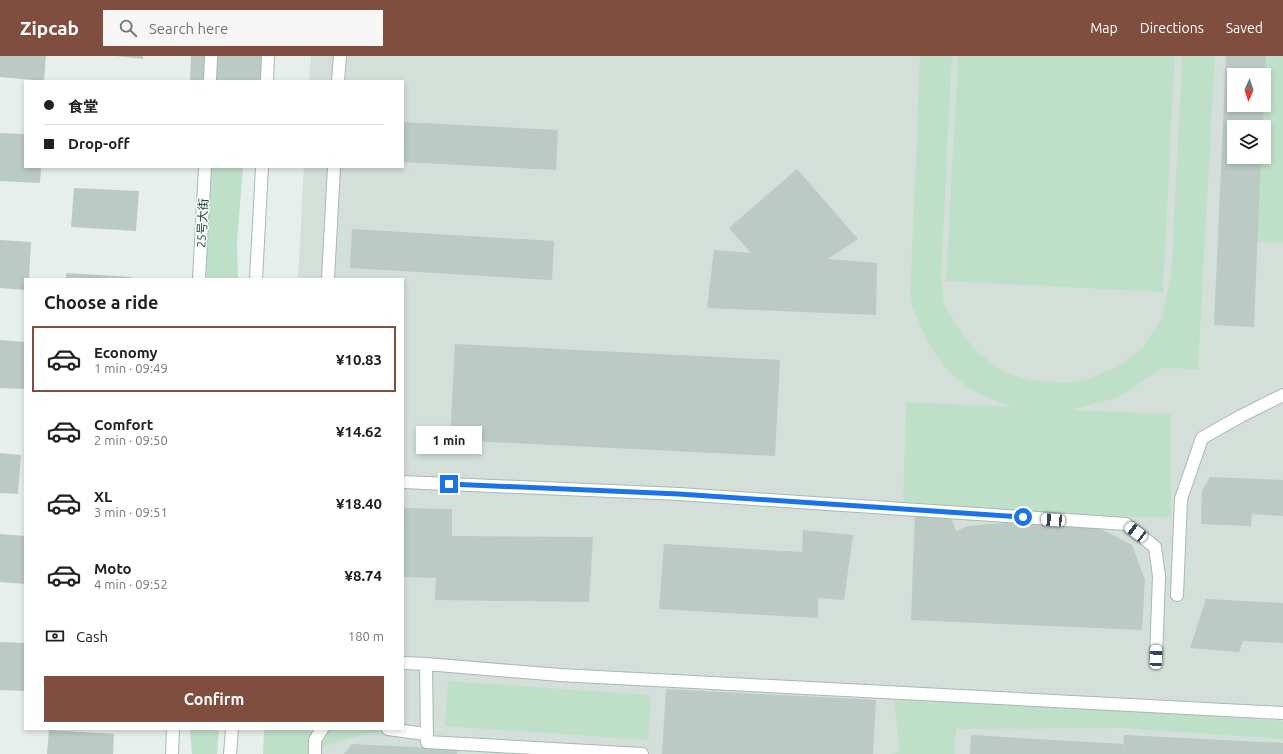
<!DOCTYPE html>
<html lang="en">
<head>
<meta charset="utf-8">
<style>
  :root { --surface:#fff; --page:#f6f6f6; --text:#202124; --muted:#757577; --line:#e0e0e0; --accent:#7f4e3f }
  body { margin:0; font-family:Ubuntu,"Noto Sans SC",sans-serif; background:var(--page); color:var(--text); height:100vh; display:flex; flex-direction:column; font-size:15px; white-space:nowrap }
  * { box-sizing:border-box; margin:0 }
  p { font-size:13px; color:var(--muted) }
  .icon { flex:none; width:22px; height:22px; fill:none; stroke:currentColor; stroke-width:2; stroke-linecap:round; stroke-linejoin:round }
  .map { position:relative; flex:1; overflow:hidden }
  .sheet { position:absolute; left:24px; top:222px; width:380px; height:452px; display:flex; flex-direction:column; background:var(--surface); border-radius:0px; box-shadow:0 2px 6px #0003 }
  .sheet>* { flex:none }
  .banner { position:absolute; left:24px; top:24px; width:380px; height:88px; border-radius:0px; box-shadow:0 2px 6px #0003; display:grid; align-content:center; height:88px; padding:0 20px; background:var(--surface) }
  .needle { width:26px; rotate:183deg }
  .fabs { position:absolute; left:1227px; top:12px; display:grid; gap:8px }
  .fabs a { display:grid; place-items:center; width:44px; height:44px; border-radius:0px; background:var(--surface); box-shadow:0 2px 6px #0003; font-size:20px }
  .end { position:absolute; width:18px; height:18px; margin:-9px; border:5px solid #1a73e8; background:#fff; box-shadow:0 0 0 2px #fff }
  .from { border-radius:50% }
  .bubble { position:absolute; height:28px; border-radius:0px; background:var(--surface); box-shadow:0 2px 6px #0003; font-size:13px; font-weight:700; line-height:28px; text-align:center }
  .car { position:absolute; width:12px; height:24px; margin:-12px -6px; border-radius:5px; box-shadow:0 0 3px 1px #0007; background:linear-gradient(#fff 24%,#345 0 40%,#fff 0 76%,#345 0 86%,#fff 0) }
  .banner b { display:flex; align-items:center; gap:14px; height:38px; font-size:15px }
  .banner b+b { border-top:1px solid var(--line) }
  .banner i { width:10px; height:10px; background:var(--text) }
  ul { padding:0; list-style:none }
  li { display:flex; align-items:center; gap:12px; height:66px; margin:0 8px 6px; padding:0 12px; border:2px solid transparent; border-radius:0px }
  li div { flex:1 }
  li b { display:block; font-size:15px }
  li em { font-style:normal; font-weight:700 }
  li.on { border-color:var(--accent) }
  li>.icon { width:36px; height:36px; stroke-width:1.5 }
  h2 { padding:0 20px; font-size:18px; line-height:48px }
  .pay { display:flex; align-items:center; gap:10px; height:44px; padding:0 20px; font-size:15px }
  .pay p { margin-inline-start:auto }
  .action { display:flex; gap:8px; margin-top:auto; padding:8px 20px }
  .action a { flex:1; height:46px; border-radius:0px; background:var(--accent); color:#fff; font-size:16px; font-weight:700; line-height:46px; text-align:center }
  header { display:flex; align-items:center; gap:24px; box-sizing:border-box; height:56px; padding:0 20px; background:var(--accent); color:#fff }
  header strong { font-size:19px }
  nav { display:flex; gap:22px; margin-inline-start:auto; font-size:14px }
  .search { width:280px; height:36px; background:var(--page); display:flex; align-items:center; gap:10px; box-sizing:border-box; padding:0 14px; border-radius:0px; color:var(--muted); font-size:15px }
  .map>svg:first-child { display:block }
  .built { fill:#d4dfda; fill-rule:evenodd }
  .green { fill:#bfe0c8 }
  .building { fill:#bbcac4 }
  .lines { fill:none; stroke-linecap:round; stroke-linejoin:round }
  .street-casing { stroke:#a8b8b2; stroke-width:14 }
  .secondary-casing { stroke:#a4bbb3; stroke-width:14 }
  .street { stroke:#fff; stroke-width:12 }
  .secondary { stroke:#fff; stroke-width:12 }
  .route { stroke:#1a73e8; stroke-width:5 }
  .labels { text-anchor:middle; dominant-baseline:central; stroke-width:3.5; stroke-linejoin:round; paint-order:stroke }
  .street-label { font-size:12px; fill:#24423a; stroke:#f7fbf9 }
</style>
</head>
<body>
<header>
<strong>Zipcab</strong>
<div class="search"><svg class="icon" aria-label="search" viewBox="0 0 24 24"><circle cx="10" cy="10" r="6"/><path d="M15 15l6 6"/></svg>Search here</div>
<nav><a>Map</a><a>Directions</a><a>Saved</a></nav>
</header>
<div class="map">
<svg width="1283" height="698" viewBox="0 0 1283 698">
  <rect width="100%" height="100%" fill="#e6efeb"/>
  <path class="built" d="M311 0H1283V698H302L304 673H403V223H298L304 111H403V25H309ZM1234 19H1264V49H1234ZM1234 71H1264V101H1234Z"/>
  <path class="green" d="M920 0H952L941 221 944 248 957 270 975 294 1001 315 1030 324 1065 327 1086 323 1118 311 1143 291 1161 263 1171 220 1182 0H1215L1198 313 1162 312 1119 341 1071 354 1171 358V462L903 454 906 346 1013 351C1000 346 986 342 974 335 940 316 922 278 910 243Z
    M958 0H1175L1163 236 946 225Z
    M1266 0H1283V187L1257 186 1261 101H1264L1263 71Z
    M211 111H243L237 187 238 223H205Z
    M448 625 651 639 648 684 445 670Z
    M894 644 1109 652 1283 665V683L1119 672 956 673 955 698H889L900 696Z
    M190 673H219L217 698H192Z
    M264 673H386V677L373 676 324 690 316 698H263Z"/>
  <path class="building" d="M0 0H46L44 25 0 21Z
    M116 0H143V3Z
    M191 0H266L265 25 190 24Z
    M1226 0H1266L1265 19H1234V49H1264L1263 71H1234V101H1261L1254 271 1214 269Z
    M403 66 558 74 556 114 403 106Z
    M0 77 25 78V111H41L40 127 0 125Z
    M797 113 858 183 828 203 877 207 876 259 707 252 714 194 751 197 729 172Z
    M74 132 139 135 136 175 71 171Z
    M352 173 554 185 552 224 350 212Z
    M0 184 31 186 29 223H25V234L0 232Z
    M66 217 131 221V223H66Z
    M0 284 25 286V333L0 332Z
    M455 288 780 304 775 400 450 384Z
    M0 397 21 399 18 438 0 437Z
    M1210 421 1283 424V460L1252 458 1251 470 1201 468 1202 435Z
    M403 452 452 453V480L593 481 589 546 435 544 436 522 403 521Z
    M915 455 950 459 956 475 968 470 1029 465 1099 472 1132 489 1145 524 1142 574 911 564Z
    M803 474 853 479 844 544 818 542V562L659 553 664 488 802 496Z
    M0 478 25 480V528L0 526Z
    M1206 543 1283 547V587L1243 585 1239 596 1190 592Z
    M0 586 25 587V635L0 634Z
    M666 633 876 644 873 698H662Z
    M49 674 114 678 113 698H47Z
    M971 679 1123 688V698H970Z
    M1124 679 1283 687V698H1123Z
    M352 688 457 693V698H344Z"/>
  <g class="lines">
    <g class="street-casing">
      <path id="street" d="M338 25 340 0
        M328 223 334 111
        M403 426 679 438 1126 468 1155 491 1159 520 1156 601
        M1177 539 1181 443 1202 382 1241 360 1283 339
        M403 607 426 608 427 686 642 698
        M426 608 560 619 1283 657
        M388 673 426 678
        M315 698V684L322 673"/>
    </g>
    <g class="secondary-casing">
      <path id="secondary" d="M210 25 211 0
        M267 25 268 0
        M199 223 205 111
        M256 223 262 111
        M172 698 173 673
        M230 698 232 673"/>
    </g>
    <use href="#street" class="street"/>
    <use href="#secondary" class="secondary"/>
  </g>
  <g class="lines">
    <path class="route" d="M449 428 679 438 1023 461"/>
  </g>
  <g class="labels">
    <g class="street-label">
      <text transform="translate(202 167) rotate(-87)">25号大街</text>
    </g>
  </g>
</svg>
<div class="fabs">
<a><svg class="needle" viewBox="-14 -14 28 28"><path d="M0-13l5 13h-10z" fill="#e53935"/><path d="M0 13l5-13h-10z" fill="#757577"/></svg></a>
<a><svg class="icon" aria-label="layers" viewBox="0 0 24 24"><path d="M12 4l9 5-9 5-9-5zM3 14l9 5 9-5"/></svg></a>
</div>
<i class="end from" style="left:1023px;top:461px"></i>
<i class="end" style="left:449px;top:428px"></i>
<div class="bubble" style="left:416px;top:370px;width:66px">1 min</div>
<i class="car" style="left:1053px;top:464px;rotate:274deg"></i>
<i class="car" style="left:1136px;top:476px;rotate:307deg"></i>
<i class="car" style="left:1156px;top:601px;rotate:2deg"></i>
<div class="banner">
<b><i class="from"></i>食堂</b>
<b><i></i>Drop-off</b>
</div>
<section class="sheet">
<h2>Choose a ride</h2>
<ul>
<li class="on"><svg class="icon" aria-label="car" viewBox="0 0 24 24"><path d="M5 17H2v-5l4-1 3-4h7l3 4 3 1v5h-3M9 17h6M6 11h13"/><circle cx="7" cy="17" r="2"/><circle cx="17" cy="17" r="2"/></svg><div><b>Economy</b><p>1 min · 09:49</p></div><em>¥10.83</em></li>
<li><svg class="icon" aria-label="car" viewBox="0 0 24 24"><path d="M5 17H2v-5l4-1 3-4h7l3 4 3 1v5h-3M9 17h6M6 11h13"/><circle cx="7" cy="17" r="2"/><circle cx="17" cy="17" r="2"/></svg><div><b>Comfort</b><p>2 min · 09:50</p></div><em>¥14.62</em></li>
<li><svg class="icon" aria-label="car" viewBox="0 0 24 24"><path d="M5 17H2v-5l4-1 3-4h7l3 4 3 1v5h-3M9 17h6M6 11h13"/><circle cx="7" cy="17" r="2"/><circle cx="17" cy="17" r="2"/></svg><div><b>XL</b><p>3 min · 09:51</p></div><em>¥18.40</em></li>
<li><svg class="icon" aria-label="car" viewBox="0 0 24 24"><path d="M5 17H2v-5l4-1 3-4h7l3 4 3 1v5h-3M9 17h6M6 11h13"/><circle cx="7" cy="17" r="2"/><circle cx="17" cy="17" r="2"/></svg><div><b>Moto</b><p>4 min · 09:52</p></div><em>¥8.74</em></li>
</ul>
<div class="pay"><svg class="icon" aria-label="cash" viewBox="0 0 24 24"><path d="M3 7h18v10H3z"/><circle cx="12" cy="12" r="2"/></svg>Cash<p>180 m</p></div>
<div class="action"><a>Confirm</a></div>
</section>
</div>
</body>
</html>
